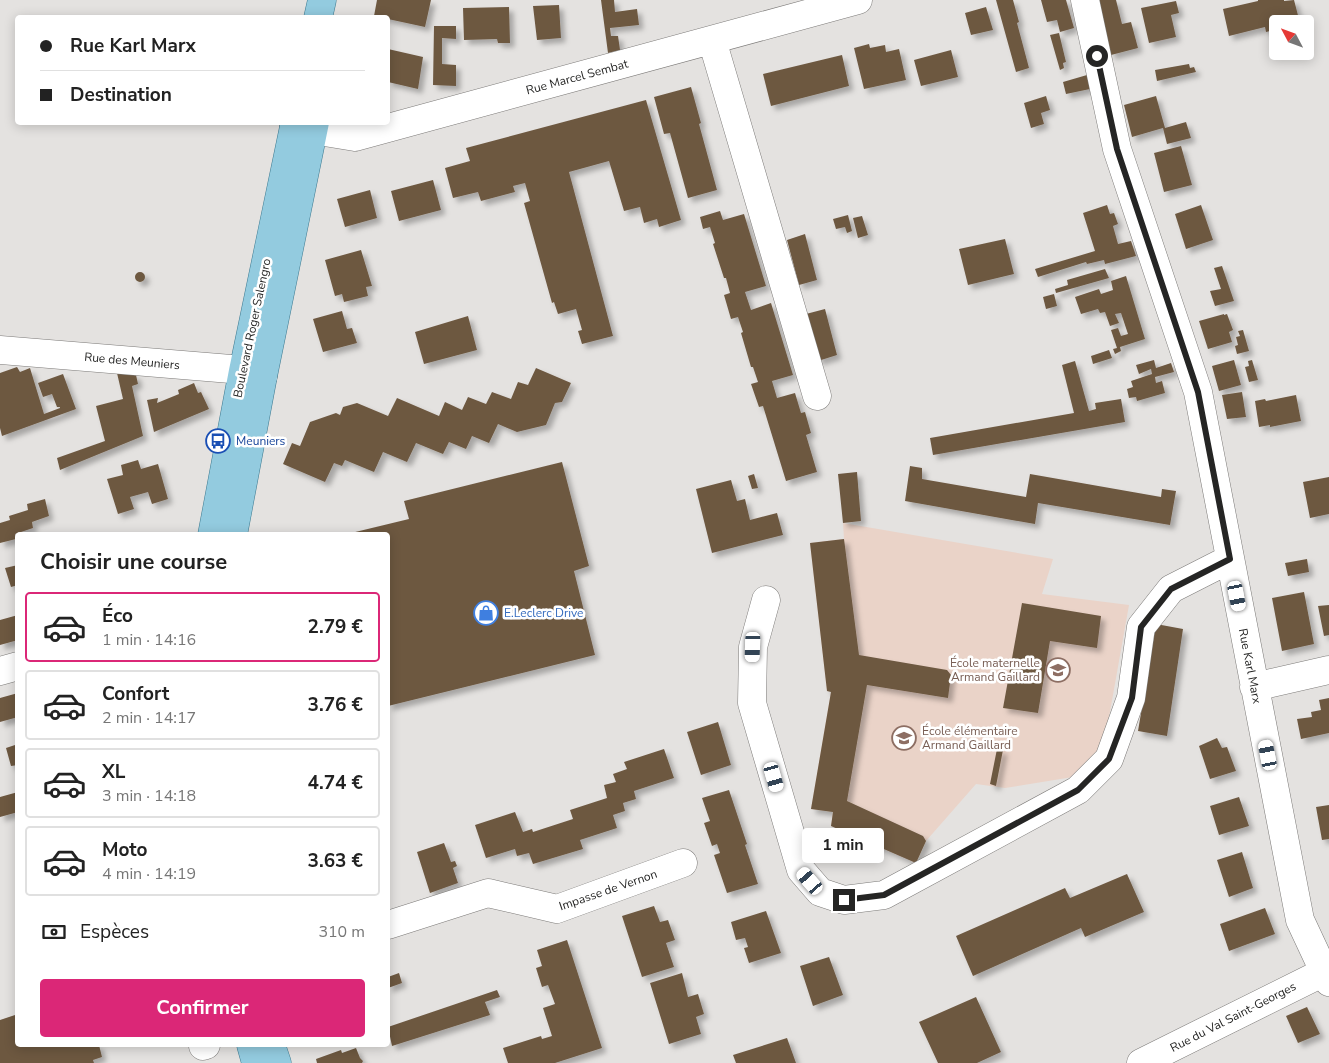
<!DOCTYPE html>
<html lang="fr">
<head>
<meta charset="utf-8">
<style>
  :root { --surface:#fff; --page:#f6f6f6; --text:#222; --muted:#767676; --line:#e0e0e0; --accent:#db2777 }
  body { margin:0; font-family:"Nunito Sans",sans-serif; background:var(--page); color:var(--text); height:100vh; display:flex; flex-direction:column; font-size:19px; white-space:nowrap }
  * { box-sizing:border-box; margin:0 }
  p { font-size:16px; color:var(--muted) }
  .icon { flex:none; width:28px; height:28px; fill:none; stroke:currentColor; stroke-width:2; stroke-linecap:round; stroke-linejoin:round }
  .map { position:relative; flex:1; overflow:hidden }
  .side { position:absolute; left:15px; top:532px; width:375px; height:515px; display:flex; flex-direction:column; background:var(--surface); border-radius:5px; box-shadow:0 2px 12px #0003 }
  .side>* { flex:none }
  .banner { position:absolute; left:15px; top:15px; width:375px; height:110px; border-radius:5px; box-shadow:0 2px 12px #0003; display:grid; align-content:center; height:110px; padding:0 25px; background:var(--surface) }
  .needle { width:32px; rotate:311deg }
  .buttons { position:absolute; left:1269px; top:15px; display:grid; gap:10px }
  .buttons a { display:grid; place-items:center; width:45px; height:45px; border-radius:5px; background:var(--surface); box-shadow:0 2px 12px #0003; font-size:25px }
  .end { position:absolute; width:22px; height:22px; margin:-11px; border:6px solid #252524; background:#fff; box-shadow:0 0 0 2px #fff }
  .from { border-radius:50% }
  .bubble { position:absolute; height:35px; border-radius:5px; background:var(--surface); box-shadow:0 2px 12px #0003; font-size:16px; font-weight:700; line-height:35px; text-align:center }
  .car { position:absolute; width:15px; height:30px; margin:-15px -8px; border-radius:6px; box-shadow:0 0 4px 1px #0007; background:linear-gradient(#fff 24%,#345 0 40%,#fff 0 76%,#345 0 86%,#fff 0) }
  .banner b { display:flex; align-items:center; gap:18px; height:48px; font-size:19px }
  .banner b+b { border-top:1px solid var(--line) }
  .banner i { width:12px; height:12px; background:var(--text) }
  ul { padding:0; list-style:none }
  li { display:flex; align-items:center; gap:15px; height:70px; margin:0 10px 8px; padding:0 15px; border:2px solid var(--line); border-radius:5px }
  li div { flex:1 }
  li b { display:block; font-size:19px }
  li em { font-style:normal; font-weight:700 }
  li.on { border-color:var(--accent) }
  li>.icon { width:45px; height:45px; stroke-width:1.5 }
  h2 { padding:0 25px; font-size:22px; line-height:60px }
  .pay { display:flex; align-items:center; gap:12px; height:55px; padding:0 25px; font-size:19px }
  .pay p { margin-inline-start:auto }
  .primary-button { display:flex; gap:10px; margin-top:auto; padding:10px 25px }
  .primary-button a { flex:1; height:58px; border-radius:5px; background:var(--accent); color:#fff; font-size:20px; font-weight:700; line-height:58px; text-align:center }
  .map>svg:first-child { display:block }
  .education { fill:#ead3c8 }
  .building { fill:#6d5841; filter:url(#shadow) }
  .lines { fill:none; stroke-linecap:round; stroke-linejoin:round }
  .minor-casing { stroke:#7c7a78; stroke-width:29 }
  .major-casing { stroke:#3e7a90; stroke-width:29 }
  .minor { stroke:#fff; stroke-width:28 }
  .major { stroke:#93cbdf; stroke-width:28 }
  .route { stroke:#252524; stroke-width:6 }
  .labels { text-anchor:middle; dominant-baseline:central; stroke-width:5; stroke-linejoin:round; paint-order:stroke }
  .street-label { font-size:12px; fill:#252524; stroke:#fff }
  .transit-label { font-size:12px; fill:#164399; stroke:#fff; text-anchor:start }
  .shop-label { font-size:12px; fill:#366cbe; stroke:#fff; text-anchor:start }
  .education-label { font-size:12px; fill:#785e54; stroke:#fff; text-anchor:end }
</style>
</head>
<body>
<div class="map">
<svg width="1329" height="1063" viewBox="0 0 1329 1063">
  <defs>
    <filter id="shadow"><feDropShadow dx="4.5" dy="4.5" stdDeviation="2.5" flood-color="#0004"/></filter>
  </defs>
  <rect width="100%" height="100%" fill="#e4e2e0"/>
  <path class="education" d="M843 523 1053 559 1042 594 1129 605 1106 734 1095 757 1079 776 1005 788 976 784 926 841 916 863 831 826 833 812 811 809 831 692 827 691 810 543 844 539Z"/>
  <path class="building" d="M377 0H431L425 27 388 19V18L374 16Z
    M601 0H614L615 12 637 9 639 25 610 28 611 36H618L620 50 608 53Z
    M996 0H1013L1019 22 1017 23 1029 68 1016 72Z
    M1041 0H1066L1074 28 1060 32 1057 20 1047 22Z
    M1097 0H1116L1122 24 1131 22 1138 48 1111 55Z
    M1258 0H1284V1L1294 0 1300 23 1278 24V29L1266 32 1265 27 1229 36 1223 9 1258 1Z
    M1176 1 1179 13 1171 15 1176 37 1149 43 1141 8Z
    M559 5 561 38 537 40 533 6Z
    M509 7 510 43H498L497 39 464 40 463 8Z
    M986 7 993 30 971 35 965 13Z
    M434 26H456V39L442 38V64L456 65V86L433 85Z
    M1059 33 1066 62 1063 63 1064 68 1060 70 1050 35Z
    M869 44 870 48 885 45 886 52 899 49 906 80 864 89 854 48Z
    M388 49 423 57 418 89 388 82Z
    M951 50 958 77 921 86 914 60Z
    M842 55 849 86 771 106 763 74Z
    M1189 64 1190 68 1194 67 1196 72 1157 81 1155 70Z
    M1087 75 1090 89 1066 94 1063 82Z
    M691 87 701 123 699 124 717 190 688 198 670 133 664 134 654 97Z
    M1046 96 1050 110 1041 113 1044 124 1031 128 1024 103Z
    M1156 96 1165 128 1186 122 1191 138 1167 144 1163 128 1132 137 1124 105Z
    M646 100 681 220 659 227 657 219 644 223 640 207 624 211 609 161 569 172 613 336 582 344 578 331 582 330 576 309 558 314 554 302 552 303 524 203 530 201 525 183 513 186 515 192 481 201 478 192 453 198 445 168 470 161 466 148Z
    M1181 146 1192 185 1164 192 1154 153Z
    M433 180 441 210 399 221 391 191Z
    M370 190 377 218 345 227 337 199Z
    M1107 205 1110 214 1114 213 1118 224 1113 226 1118 244 1131 241 1136 256 1105 264 1104 260 1087 264 1086 262 1038 277 1035 269 1095 251 1083 213Z
    M1201 205 1213 240 1186 249 1175 214Z
    M720 211 723 220 744 214 766 286 745 292 751 310 771 303 793 375 772 381 777 398 795 393 801 413 805 412 811 433 806 435 817 472 786 481 763 406 759 407 751 384 758 382 753 367H751L741 333 743 332 738 317 731 319 724 295 730 293 726 278H724L713 244 715 243 710 227 703 229 700 217Z
    M848 215 852 231 847 233 845 227 836 229 833 219Z
    M862 216 868 235 858 238 853 218Z
    M805 234 817 280 799 285 787 240Z
    M1005 239 1014 274 968 285 959 249Z
    M361 250 372 286 366 287 368 296 344 302 342 294 335 296 325 260Z
    M1222 266 1234 301 1215 306 1210 291 1221 289 1214 268Z
    M1105 269 1109 278 1056 293 1055 289 1068 285 1067 280Z
    M135 277a5 5 0 1 1 10 0a5 5 0 1 1-10 0Z
    M1126 276 1145 339 1120 347 1121 351 1115 354 1113 349 1117 348 1111 330 1118 328 1121 336 1128 334 1121 313 1115 314 1119 323 1110 326 1105 312 1100 313 1098 309 1081 314 1075 297 1099 289 1101 294 1113 290 1111 281Z
    M1054 294 1057 306 1046 309 1043 297Z
    M825 309 837 355 818 361 806 314Z
    M342 311 347 329 352 328 357 343 323 352 313 319Z
    M1224 314V315L1227 314 1233 330 1229 332 1232 342 1208 349 1199 321Z
    M468 316 477 350 424 364 415 332Z
    M1243 330 1249 351 1237 354 1235 346 1238 345 1236 337 1240 336 1238 331Z
    M1109 350 1112 358 1093 364 1091 356Z
    M1154 360 1156 368 1171 363 1174 372 1155 377 1156 383 1162 381 1165 393 1137 401 1136 397 1129 398 1127 389 1133 387 1131 381 1152 374 1151 369 1139 374 1136 365Z
    M1234 360 1241 385 1219 391 1212 366Z
    M1252 360 1258 380 1249 382 1245 367 1249 366 1248 361Z
    M1075 361 1089 411 1096 409 1095 403 1121 399 1125 422 933 455 930 438 1074 413 1062 365Z
    M17 367 20 372 30 368 44 414 60 408V407H57L52 394 43 397 38 383 63 374 76 409 2 436 0 428V373Z
    M536 368 571 383 562 402 555 403 546 425 517 432 498 424 489 443 472 436 466 449 449 442 443 454 416 443 407 462 383 452 374 472 345 460 342 466 334 463 325 482 283 464 292 443 300 446 310 422 336 413 340 415 343 407 357 403 388 416 397 398 439 416 445 402 462 410 468 397 486 404 492 392 511 399 518 382 528 385Z
    M117 373 136 375 138 384 132 386 143 436 60 470 57 458 105 441 96 406 123 399Z
    M194 383 198 393 201 392 209 409 154 432 147 400 158 398 157 403 179 394 178 390Z
    M1242 392 1246 417 1227 419 1222 395Z
    M1296 395 1301 421 1270 427V425L1259 427 1255 401 1265 399 1266 401Z
    M138 460 141 469 158 464 168 499 152 504 148 492 141 494 130 497 134 509 118 514 107 479 123 475 121 465Z
    M562 462 589 566 574 571 595 655 388 706V535L347 534 409 519 404 501Z
    M910 466 922 468V479L1026 497 1030 474 1161 497 1162 489 1176 491 1170 525 1038 503 1035 524 905 501Z
    M857 472 861 521 843 523 838 474Z
    M754 474 758 488 752 489 748 476Z
    M1329 477V514L1310 518 1303 482Z
    M731 480 737 501 745 499 750 520 777 513 783 535 712 553 696 489Z
    M45 499 49 516 32 522 33 528 15 534 16 539 0 543V523L10 520 9 516 28 510 27 504Z
    M844 539 859 655 947 670 951 675 948 698 867 685 847 801 923 836 926 841 916 863 831 826 833 812 811 809 831 692 827 691 810 543Z
    M1307 559 1309 572 1288 576 1285 563Z
    M18 565V585L11 587 5 568Z
    M1304 592 1314 644 1282 651 1272 598Z
    M1022 603 1101 616 1097 648 1050 641 1038 713 1003 708Z
    M1329 605V635L1324 636 1318 606Z
    M18 615V640L0 645V620Z
    M1156 624 1183 629 1167 736 1138 731Z
    M18 693V717L0 722V698Z
    M1329 698V733L1301 739 1297 719 1312 717 1311 712 1321 710 1319 700Z
    M718 722 731 765 701 775 687 732Z
    M1217 738 1222 748 1227 747 1236 771 1210 779 1199 746Z
    M18 744V765L11 766 6 748Z
    M664 749 674 778 634 791 636 799 623 803 625 811 613 815 617 828 580 840 583 849 533 864 529 853 517 856 515 849 486 858 475 825 515 812 523 832 532 829 533 832 573 819 570 810 607 798 604 785 616 782 613 774 627 769 624 762Z
    M997 749 1003 750 996 786 990 784Z
    M729 790 747 844 745 845 758 884 727 893 714 855 720 853 717 844 712 846 704 823 710 821 702 798Z
    M18 792V812L0 817V797Z
    M1239 797 1249 826 1219 835 1210 806Z
    M1329 805V839L1322 840 1316 807Z
    M444 843 451 862 455 861 457 866 453 868 458 883 430 893 417 852Z
    M1242 852 1253 888 1229 897 1217 860Z
    M1127 874 1144 912 1085 937 1081 928 973 976 956 936 1065 888 1070 898Z
    M654 906 660 922 668 920 675 940 666 943 674 967 642 977 622 916Z
    M1265 908 1275 934 1229 951 1220 924Z
    M766 911 781 953 749 963 744 948 748 947 745 938 736 940 731 922Z
    M567 940 602 1048 555 1063H508L503 1048 541 1036 542 1039 552 1036 543 1008 555 1004 548 985 542 987 536 968 542 966 537 950Z
    M829 957 843 995 813 1006 800 966Z
    M399 973 402 983 388 988V977Z
    M682 973 688 997 698 994 704 1014 696 1017 701 1034 669 1044 650 983Z
    M497 990 500 997 485 1002 490 1015 392 1046 388 1027Z
    M976 997 1001 1052 977 1063H938L919 1022Z
    M1307 1007 1320 1034 1298 1043 1286 1016Z
    M18 1014V1045H99L102 1057 93 1060 94 1063H0V1020Z
    M787 1038 796 1063H736L733 1055Z
    M356 1048 360 1058 363 1061 362 1063H317L316 1059 341 1050 342 1053Z"/>
  <g class="lines">
    <g class="minor-casing">
      <path id="minor" d="M1085 0 1117 149 1198 392 1300 920 1329 982
        M712 40 817 396
        M294 127 355 137 858 0
        M0 350 231 369 263 376
        M766 600 753 647 752 703 801 870 820 892 844 900 884 895 1078 790 1109 759 1131 698 1141 627 1171 589 1230 559
        M0 671 18 666
        M1254 687 1329 670
        M388 925 488 893 557 909 683 863
        M203 1046 206 1045
        M1141 1063 1324 972"/>
    </g>
    <g class="major-casing">
      <path id="major" d="M318 18 322 0
        M212 535 243 371 295 122
        M233 535 263 376 315 122
        M251 1045 256 1063
        M271 1045 277 1063"/>
    </g>
    <use href="#minor" class="minor"/>
    <use href="#major" class="major"/>
  </g>
  <g class="lines">
    <path class="route" d="M844 900 884 895 1078 790 1109 759 1132 698 1141 627 1171 589 1230 559 1198 392 1117 149 1097 56"/>
  </g>
  <defs>
    <g id="bus-ring" transform="scale(1.25)"><circle r="9.5" fill="#fff" stroke="#1a4fb4" stroke-width="1.5"/><path d="M-5-6H5V4H4V6H2V4H-2V6H-4V4H-5ZM-3.5-4V0h7V-4ZM-3.5 1.2v1.5H-2V1.2ZM2 1.2v1.5H3.5V1.2Z" fill="#1a4fb4"/></g>
    <g id="shop-ring" transform="scale(1.25)"><circle r="9.5" fill="#fff" stroke="#3f7fe0" stroke-width="1.5"/><path d="M-5-2.5h2.3a2.7 3.5 0 0 1 5.4 0H5L5.5 6h-11ZM-1.5-2.5h3a1.5 2.3 0 0 0-3 0Z" fill="#3f7fe0"/></g>
    <g id="school-ring" transform="scale(1.25)"><circle r="9.5" fill="#fff" stroke="#8d6e63" stroke-width="1.5"/><path d="M0-5L7-2L0 1L-7-2ZM-4 1L0 2.5L4 1V4Q0 6-4 4Z" fill="#8d6e63"/></g>
  </defs>
  <g fill-rule="evenodd">
    <use href="#bus-ring" x="218" y="441"/>
    <use href="#shop-ring" x="486" y="613"/>
    <use href="#school-ring" x="1058" y="670"/>
    <use href="#school-ring" x="904" y="738"/>
  </g>
  <g class="labels">
    <g class="street-label">
      <text transform="translate(577 77) rotate(-15)">Rue Marcel Sembat</text>
      <text transform="translate(252 328) rotate(-78)">Boulevard Roger Salengro</text>
      <text transform="translate(132 361) rotate(5)">Rue des Meuniers</text>
      <text transform="translate(1250 666) rotate(79)">Rue Karl Marx</text>
      <text transform="translate(608 890) rotate(-19)">Impasse de Vernon</text>
      <text transform="translate(1233 1017) rotate(-27)">Rue du Val Saint-Georges</text>
    </g>
    <g class="transit-label">
      <text x="236" y="441">Meuniers</text>
    </g>
    <g class="shop-label">
      <text x="504" y="613">E.Leclerc Drive</text>
    </g>
    <g class="education-label">
      <text x="1040" y="663">École maternelle<tspan x="1040" dy="14">Armand Gaillard</tspan></text>
      <text x="922" y="731" text-anchor="start">École élémentaire<tspan x="922" dy="14">Armand Gaillard</tspan></text>
    </g>
  </g>
</svg>
<div class="buttons">
<a><svg class="needle" viewBox="-14 -14 28 28"><path d="M0-13l5 13h-10z" fill="#e53935"/><path d="M0 13l5-13h-10z" fill="#767676"/></svg></a>
</div>
<i class="end from" style="left:1097px;top:56px"></i>
<i class="end" style="left:844px;top:900px"></i>
<div class="bubble" style="left:802px;top:828px;width:82px">1 min</div>
<i class="car" style="left:1237px;top:596px;rotate:169deg"></i>
<i class="car" style="left:753px;top:647px;rotate:182deg"></i>
<i class="car" style="left:1268px;top:755px;rotate:349deg"></i>
<i class="car" style="left:774px;top:777px;rotate:164deg"></i>
<i class="car" style="left:810px;top:881px;rotate:319deg"></i>
<div class="banner">
<b><i class="from"></i>Rue Karl Marx</b>
<b><i></i>Destination</b>
</div>
<section class="side">
<h2>Choisir une course</h2>
<ul>
<li class="on"><svg class="icon" aria-label="car" viewBox="0 0 24 24"><path d="M5 17H2v-5l4-1 3-4h7l3 4 3 1v5h-3M9 17h6M6 11h13"/><circle cx="7" cy="17" r="2"/><circle cx="17" cy="17" r="2"/></svg><div><b>Éco</b><p>1 min · 14:16</p></div><em>2.79 €</em></li>
<li><svg class="icon" aria-label="car" viewBox="0 0 24 24"><path d="M5 17H2v-5l4-1 3-4h7l3 4 3 1v5h-3M9 17h6M6 11h13"/><circle cx="7" cy="17" r="2"/><circle cx="17" cy="17" r="2"/></svg><div><b>Confort</b><p>2 min · 14:17</p></div><em>3.76 €</em></li>
<li><svg class="icon" aria-label="car" viewBox="0 0 24 24"><path d="M5 17H2v-5l4-1 3-4h7l3 4 3 1v5h-3M9 17h6M6 11h13"/><circle cx="7" cy="17" r="2"/><circle cx="17" cy="17" r="2"/></svg><div><b>XL</b><p>3 min · 14:18</p></div><em>4.74 €</em></li>
<li><svg class="icon" aria-label="car" viewBox="0 0 24 24"><path d="M5 17H2v-5l4-1 3-4h7l3 4 3 1v5h-3M9 17h6M6 11h13"/><circle cx="7" cy="17" r="2"/><circle cx="17" cy="17" r="2"/></svg><div><b>Moto</b><p>4 min · 14:19</p></div><em>3.63 €</em></li>
</ul>
<div class="pay"><svg class="icon" aria-label="cash" viewBox="0 0 24 24"><path d="M3 7h18v10H3z"/><circle cx="12" cy="12" r="2"/></svg>Espèces<p>310 m</p></div>
<div class="primary-button"><a>Confirmer</a></div>
</section>
</div>
</body>
</html>
